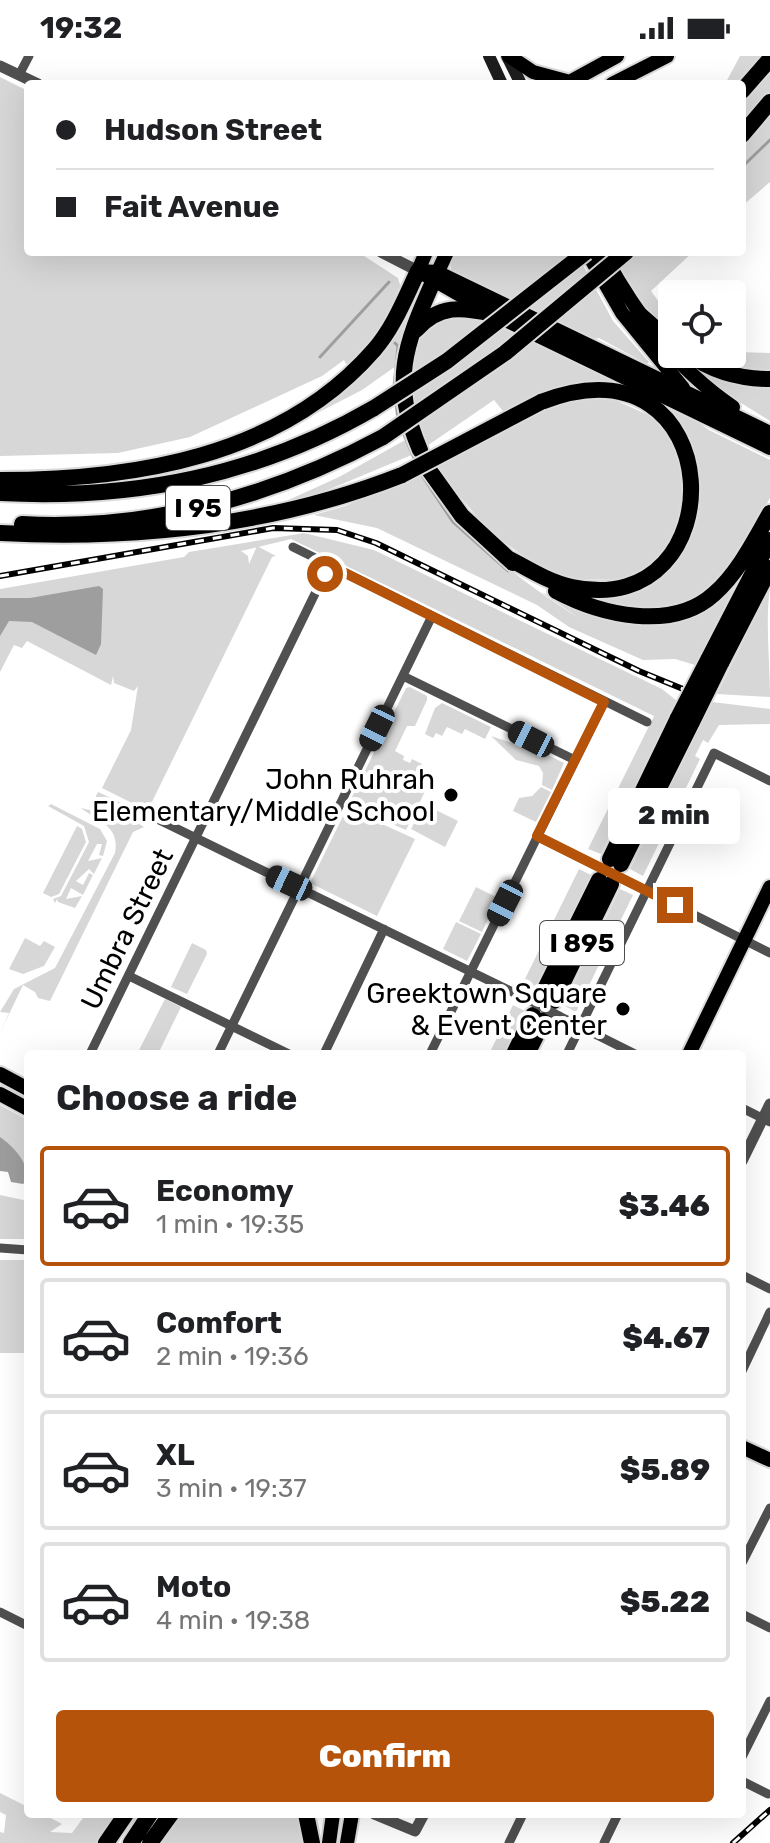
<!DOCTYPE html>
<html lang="en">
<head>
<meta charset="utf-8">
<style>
  :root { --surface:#fff; --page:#f2f2f2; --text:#202124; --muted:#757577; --line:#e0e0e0; --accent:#b45309 }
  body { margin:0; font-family:Rubik,sans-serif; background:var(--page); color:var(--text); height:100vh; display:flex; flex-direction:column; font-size:30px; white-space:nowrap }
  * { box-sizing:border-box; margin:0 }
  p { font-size:26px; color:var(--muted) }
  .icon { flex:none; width:44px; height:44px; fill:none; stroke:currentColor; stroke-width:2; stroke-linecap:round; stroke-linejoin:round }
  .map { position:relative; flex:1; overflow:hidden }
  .side { position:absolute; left:24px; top:994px; width:722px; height:768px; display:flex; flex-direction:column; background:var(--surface); border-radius:8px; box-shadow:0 8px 32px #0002 }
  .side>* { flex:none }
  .banner { position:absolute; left:24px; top:24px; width:722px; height:176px; border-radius:8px; box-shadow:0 8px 32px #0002; display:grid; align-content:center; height:176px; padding:0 32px; background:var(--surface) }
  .buttons { position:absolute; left:658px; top:224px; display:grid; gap:16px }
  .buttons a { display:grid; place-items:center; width:88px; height:88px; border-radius:8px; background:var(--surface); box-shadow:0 8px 32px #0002; font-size:40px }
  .end { position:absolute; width:36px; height:36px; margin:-18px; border:10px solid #b45309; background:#fff; box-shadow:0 0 0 4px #fff }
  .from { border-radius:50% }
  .bubble { position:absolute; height:56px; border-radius:8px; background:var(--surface); box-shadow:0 8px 32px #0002; font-size:26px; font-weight:800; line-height:56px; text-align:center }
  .car { position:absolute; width:24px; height:48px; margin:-24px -12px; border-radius:10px; box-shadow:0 0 6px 2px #0007; background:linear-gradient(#222 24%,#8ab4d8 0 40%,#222 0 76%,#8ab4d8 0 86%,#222 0) }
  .banner b { display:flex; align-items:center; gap:28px; height:76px; font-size:30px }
  .banner b+b { border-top:2px solid var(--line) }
  .banner i { width:20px; height:20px; background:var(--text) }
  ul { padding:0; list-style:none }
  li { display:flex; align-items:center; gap:24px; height:120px; margin:0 16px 12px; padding:0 16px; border:4px solid var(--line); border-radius:8px }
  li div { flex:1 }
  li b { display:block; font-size:30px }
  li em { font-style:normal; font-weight:800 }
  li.selected { border-color:var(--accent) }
  li>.icon { width:72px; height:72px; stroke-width:1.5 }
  h2 { padding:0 32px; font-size:36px; line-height:96px }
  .action { display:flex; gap:16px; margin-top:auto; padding:16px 32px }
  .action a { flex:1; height:92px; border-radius:8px; background:var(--accent); color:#fff; font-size:32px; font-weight:800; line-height:92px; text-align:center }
  .status { display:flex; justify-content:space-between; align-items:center; height:56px; padding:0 40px; background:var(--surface); direction:ltr }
  .status svg { height:22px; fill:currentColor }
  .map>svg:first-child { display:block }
  .green { fill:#d7d7d7 }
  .water { fill:#9e9e9e }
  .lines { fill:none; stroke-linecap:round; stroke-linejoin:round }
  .stream { stroke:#9e9e9e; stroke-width:3 }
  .primary-casing { stroke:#dbdbdb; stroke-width:18 }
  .motorway-casing { stroke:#dbdbdb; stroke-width:20 }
  .minor { stroke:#505050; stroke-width:9 }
  .tertiary { stroke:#505050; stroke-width:11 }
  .secondary { stroke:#1d1d1d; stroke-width:12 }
  .primary { stroke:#000; stroke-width:14 }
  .motorway { stroke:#000; stroke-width:16 }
  .rail-casing { stroke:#000; stroke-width:6 }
  .rail { stroke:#fff; stroke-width:3; stroke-dasharray:9; stroke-linecap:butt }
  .motorway-bridge-casing { stroke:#dbdbdb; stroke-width:20; stroke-linecap:butt }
  .minor-bridge { stroke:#505050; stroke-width:9 }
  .motorway-bridge { stroke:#000; stroke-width:16 }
  .route { stroke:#b45309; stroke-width:10 }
  .poi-dot { fill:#000; stroke:#fff; stroke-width:3 }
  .labels { text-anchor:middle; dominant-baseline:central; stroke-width:8; stroke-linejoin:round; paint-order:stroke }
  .shield { fill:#fff; stroke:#4c4c4c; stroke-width:2 }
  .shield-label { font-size:26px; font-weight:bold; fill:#000 }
  .poi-label { font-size:28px; fill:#000; stroke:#fff; text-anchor:end }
  .street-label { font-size:28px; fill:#000; stroke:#fff }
</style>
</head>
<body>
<div class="status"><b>19:32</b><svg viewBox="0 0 49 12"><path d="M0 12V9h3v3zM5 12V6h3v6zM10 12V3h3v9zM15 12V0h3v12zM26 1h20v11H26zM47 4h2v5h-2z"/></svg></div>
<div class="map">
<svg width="770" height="1787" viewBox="0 0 770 1787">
  <rect width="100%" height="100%" fill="#fff"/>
  <path class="green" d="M740 0H770V126L742 150V28H725Z
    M0 21 28 35V196H358L398 222 401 232 376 282 352 306 346 308 344 304 322 320 190 381 118 397 0 400Z
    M454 196H576L613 265 649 306 647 308 599 282 594 283 452 216 450 208Z
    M611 196H693L651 235 672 264V284L649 261Z
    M419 233 424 235 402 284 396 310 362 334 292 370 396 272Z
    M453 258 483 264 540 289 683 356 709 374 770 404V442L731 511 702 542 661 555 621 551 573 538 633 530 694 467 699 434 693 397 680 371 665 354 638 335 611 328 565 330 507 360 494 344 424 392C414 357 396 302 425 272 432 265 444 262 453 258Z
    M732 296 770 297V319L692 298Z
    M689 307 770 329V365L720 334Z
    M608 341 653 361 682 398 685 460 657 503 633 519 621 524 566 523 533 507 489 475 435 411 548 349Z
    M407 383 414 398 318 438 284 446 339 421Z
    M424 416C472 484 508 518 579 562L541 536C564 548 657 569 681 564 701 559 720 545 734 532L695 609 675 603 643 604 569 571 537 549 377 472 314 459 345 450Z
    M304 477 374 494 662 633 677 645 601 798 588 793 654 660 291 483 241 495 248 500 249 508 257 490 276 500 272 501 149 752 145 767 140 763 144 753 102 732 131 674 138 630 134 635 114 627 113 620 111 629 27 585 22 592 14 589 0 616V533L184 501 189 496Z
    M770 531C765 567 770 604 770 641L717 638Z
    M410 631 427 640V644L415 670H407L395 695 404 700 403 704 410 707 412 703 422 708 420 713 433 719 406 774 348 749 406 632Z
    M712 646 770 653V668L719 669 708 687 703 684 695 700 700 703 643 820 630 813Z
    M442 647 491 671 485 683 465 673 462 678 447 671 442 680 436 677 433 682 425 678 435 652Z
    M491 680 522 690 524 687 564 707 552 734 542 729 543 717 539 710 516 704Z
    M541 731 551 736 536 766 513 755 519 742 532 740Z
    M98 736 137 754 139 768 144 771 133 776 50 945 38 942 35 936 23 929 0 977 9 957 0 956 14 933 55 912 115 797C120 769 98 766 81 752L102 757 106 750 92 748Z
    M51 748 100 773 107 785 103 800 99 799 102 788H97L88 805 102 802 94 818 89 813 76 825 83 829 89 817 93 819 83 839 71 832 66 843 82 840 75 852 58 846 57 843 55 847 53 843 61 840 89 786 84 770 48 750Z
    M424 748 458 765 445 791 411 773Z
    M347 752 415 783 377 860 310 827Z
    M77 770 82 773 86 786 59 838 51 841 43 837Z
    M579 813 591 819 534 935 522 929Z
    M476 831 498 842 482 876 459 865Z
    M620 833 633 839 576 956 563 949Z
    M456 866 481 878 467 905 443 893Z
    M25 882 40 890 44 885 55 891 44 910 23 918 9 913Z
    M192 887 206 894 207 898 187 938 171 931Z
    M165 943 181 951 158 998H137Z
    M513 949 525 955 503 998H489Z
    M0 1049 28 1064V1116L14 1094 0 1081Z
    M0 1139 28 1145V1183H0Z
    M0 1204H28V1297H0Z
    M0 1737 28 1751V1758H43L62 1768 50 1776 72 1777 86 1758H117L98 1787H0V1776L4 1777 6 1759 0 1756Z
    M180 1758H297L305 1787H160Z"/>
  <path class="water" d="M99 530 103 533 101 588 96 599 32 566 9 565 0 580V542H30Z
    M0 1081C13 1090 28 1106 28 1123L23 1128 11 1126 8 1116 0 1115Z"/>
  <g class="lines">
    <path class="stream" d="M742 111 770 84
      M320 301 389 226
      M394 331 398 290 395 287
      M396 347 398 363
      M402 374 416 407
      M421 418 453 466 508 515"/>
    <g class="primary-casing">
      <path id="primary" d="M509 0 533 16 570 26
        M566 28 617 0
        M612 28 667 0
        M587 196 622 257 683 332
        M602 196C636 258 674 311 733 351
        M418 215 493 258 770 392
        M418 215 426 196
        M419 215 437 216 770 377
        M435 222 447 196
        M689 998 770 831
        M0 1018 28 1033
        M0 1038 28 1053
        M742 1391 770 1404
        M329 1787 333 1758
        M347 1787 352 1758"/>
    </g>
    <g class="motorway-casing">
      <path id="motorway" d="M742 35 770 3
        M742 79 770 46
        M638 257 672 287
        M416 274C439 248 462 251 493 258
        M688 298C712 315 741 323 770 323
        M420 394C391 325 404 291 433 226
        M429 414 462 460 513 507
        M0 424C133 424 281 401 374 294 394 271 405 242 418 215
        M0 437C134 444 257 420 374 352
        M22 468C149 475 272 441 383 381
        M0 477C136 484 275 469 402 419
        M506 501C527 512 548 526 572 531 738 567 733 272 541 346
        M556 535C601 559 672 576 714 538 738 517 754 485 770 457
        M708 604 770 484
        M721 607 770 512
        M610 803 678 662
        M621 808 692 666
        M542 939 599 824
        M554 945 611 828
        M514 998 533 959
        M527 998 544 964
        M306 1758 312 1787
        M106 1787 126 1758
        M131 1787 150 1758
        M150 1787 171 1758"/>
    </g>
    <path class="minor" d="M19 19 29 0
      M293 491 647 666
      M403 620 575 704
      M153 761 529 944
      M537 780 595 809
      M625 824 770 897
      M129 920 289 998
      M559 960 635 998
      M90 998 329 509
      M218 998 432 560
      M324 998 384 873
      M430 998 604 646
      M567 998 714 697 770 725
      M742 1052 770 1066
      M0 1192 28 1194
      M742 1219 770 1233
      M742 1315 770 1256
      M742 1507 770 1452
      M0 1556 28 1570
      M742 1558 770 1572
      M742 1701 770 1645
      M742 1725 768 1738
      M509 1787 523 1758
      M604 1787 618 1758"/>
    <path class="tertiary" d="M0 10 38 28
      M381 196 418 215
      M742 1105 770 1048
      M374 1758 415 1775 424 1758"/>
    <path class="secondary" d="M489 0 502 28
      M507 0 521 28"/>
    <use href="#primary" class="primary"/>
    <use href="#motorway" class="motorway"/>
    <g class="rail-casing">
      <path id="rail" d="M0 520 273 472 337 474 376 487 639 615 683 633
        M733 1787 770 1754"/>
    </g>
    <use href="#rail" class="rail"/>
    <g class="motorway-bridge-casing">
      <path id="motorway-bridge" d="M374 352 447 305 586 196
        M383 381 505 297 626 196
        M402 419 541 346
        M678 662 708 604
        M692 666 721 607"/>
    </g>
    <path class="minor-bridge" d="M595 809 625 824
      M529 944 559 960"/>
    <use href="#motorway-bridge" class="motorway-bridge"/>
  </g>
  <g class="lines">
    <path class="route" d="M325 518 329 509 604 646 537 780 675 849"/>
  </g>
  <g class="poi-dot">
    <circle cx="451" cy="739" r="8"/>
    <circle cx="623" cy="953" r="8"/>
  </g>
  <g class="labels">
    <g class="shield">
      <rect x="166" y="430" width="64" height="44" rx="6"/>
      <rect x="540" y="865" width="84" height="44" rx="6"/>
    </g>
    <g class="shield-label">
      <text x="198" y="452">I 95</text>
      <text x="582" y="887">I 895</text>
    </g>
    <g class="poi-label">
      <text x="435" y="723">John Ruhrah<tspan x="435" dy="32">Elementary/Middle School</tspan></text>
      <text x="607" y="937">Greektown Square<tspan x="607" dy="32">&amp; Event Center</tspan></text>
    </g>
    <g class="street-label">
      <text transform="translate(127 873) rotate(-64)">Umbra Street</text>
    </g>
  </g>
</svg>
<div class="buttons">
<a><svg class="icon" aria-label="locate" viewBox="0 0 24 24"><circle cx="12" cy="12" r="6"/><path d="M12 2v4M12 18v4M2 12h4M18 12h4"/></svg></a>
</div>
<i class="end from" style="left:325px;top:518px"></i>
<i class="end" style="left:675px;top:849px"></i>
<div class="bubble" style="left:608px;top:732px;width:132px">2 min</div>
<i class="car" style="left:377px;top:672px;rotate:206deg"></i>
<i class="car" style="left:531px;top:683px;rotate:297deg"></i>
<i class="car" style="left:289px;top:827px;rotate:295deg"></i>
<i class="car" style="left:505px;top:847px;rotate:207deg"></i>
<div class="banner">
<b><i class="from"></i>Hudson Street</b>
<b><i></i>Fait Avenue</b>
</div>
<section class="side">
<h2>Choose a ride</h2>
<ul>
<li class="selected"><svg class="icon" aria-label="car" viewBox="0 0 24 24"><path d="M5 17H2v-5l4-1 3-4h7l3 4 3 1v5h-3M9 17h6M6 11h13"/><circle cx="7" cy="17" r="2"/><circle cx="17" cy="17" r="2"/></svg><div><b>Economy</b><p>1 min · 19:35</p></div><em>$3.46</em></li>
<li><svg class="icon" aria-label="car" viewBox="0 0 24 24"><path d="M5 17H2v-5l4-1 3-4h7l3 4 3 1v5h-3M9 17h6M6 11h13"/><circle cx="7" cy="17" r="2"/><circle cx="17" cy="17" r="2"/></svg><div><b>Comfort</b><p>2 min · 19:36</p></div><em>$4.67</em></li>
<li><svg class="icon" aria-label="car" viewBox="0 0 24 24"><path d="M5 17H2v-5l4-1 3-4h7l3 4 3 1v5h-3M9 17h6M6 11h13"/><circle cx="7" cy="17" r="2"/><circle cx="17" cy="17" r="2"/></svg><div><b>XL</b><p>3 min · 19:37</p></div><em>$5.89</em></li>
<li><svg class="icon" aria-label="car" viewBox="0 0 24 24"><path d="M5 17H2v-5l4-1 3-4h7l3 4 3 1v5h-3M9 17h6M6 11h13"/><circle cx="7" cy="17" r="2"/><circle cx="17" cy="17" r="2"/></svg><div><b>Moto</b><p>4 min · 19:38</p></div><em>$5.22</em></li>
</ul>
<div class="action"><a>Confirm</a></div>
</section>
</div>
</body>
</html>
